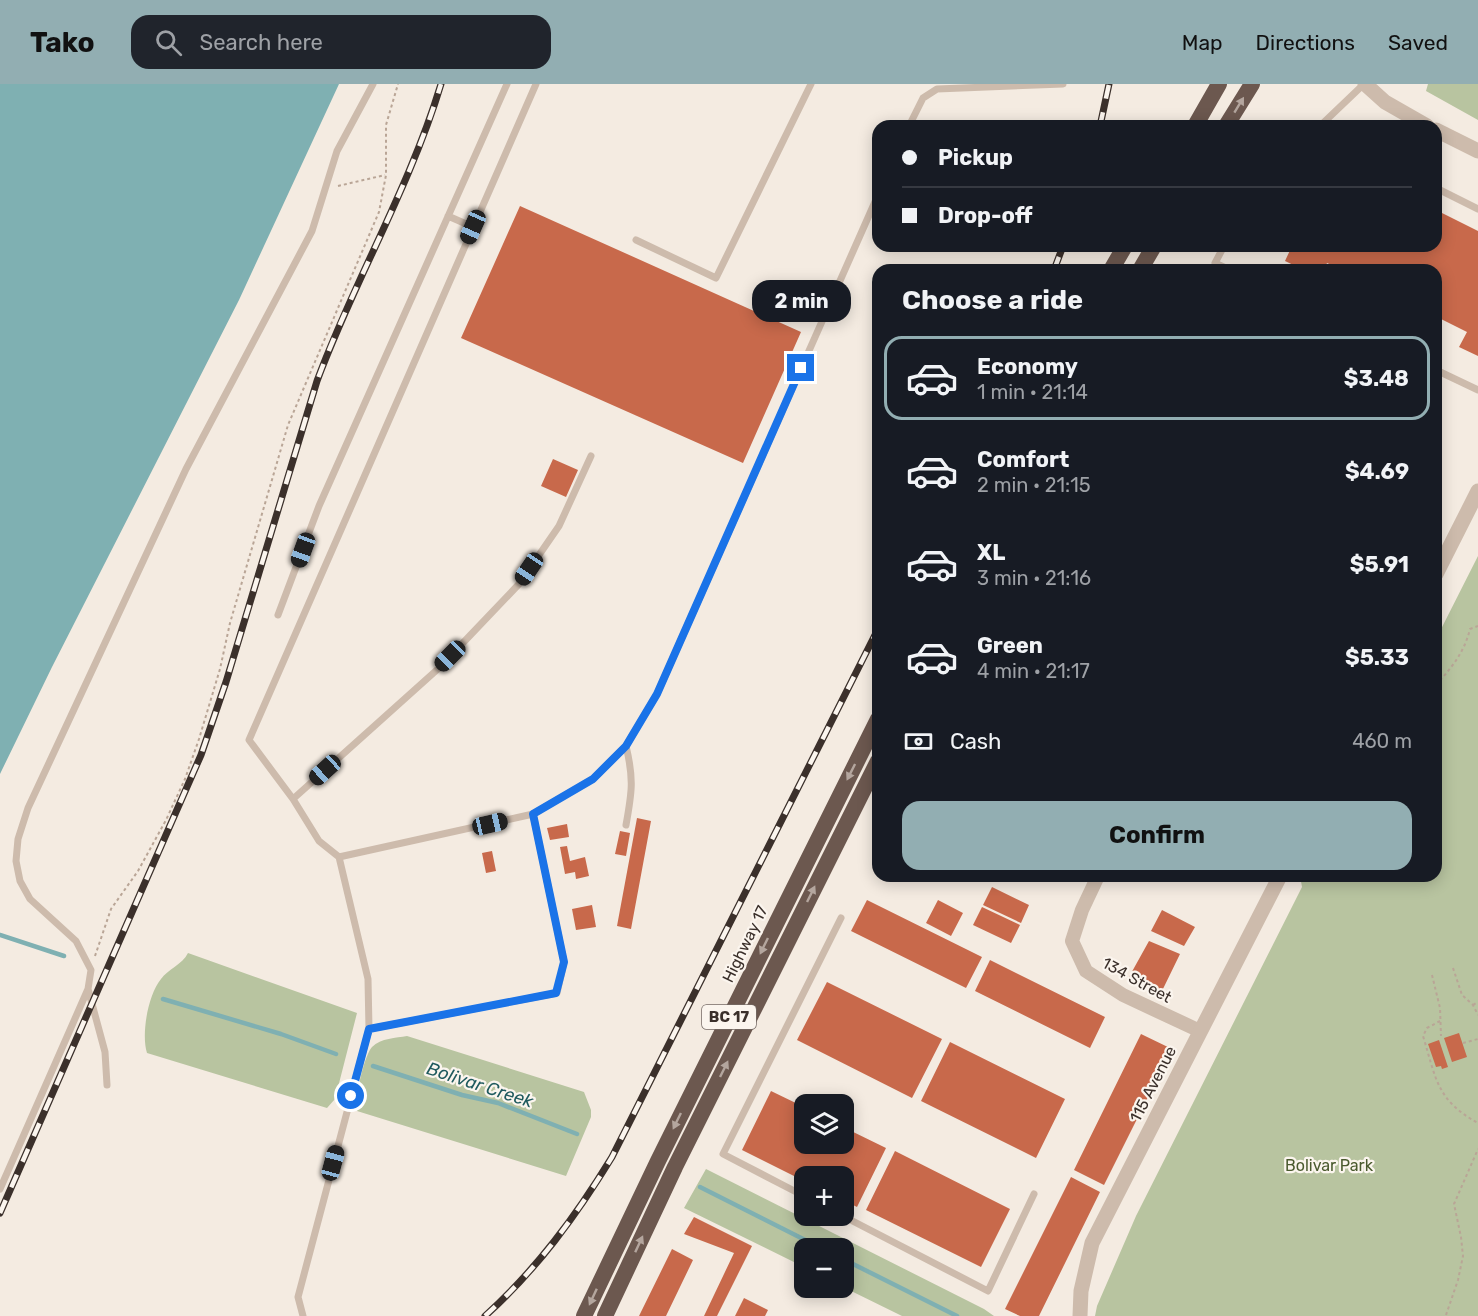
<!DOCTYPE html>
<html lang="en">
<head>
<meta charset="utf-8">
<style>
  :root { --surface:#171b24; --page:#20242c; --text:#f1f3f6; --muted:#9ea1a6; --line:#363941; --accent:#92aeb2 }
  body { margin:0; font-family:Rubik,sans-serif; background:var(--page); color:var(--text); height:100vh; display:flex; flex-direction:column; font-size:22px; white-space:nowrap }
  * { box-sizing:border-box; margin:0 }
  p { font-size:20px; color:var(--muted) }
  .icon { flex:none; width:33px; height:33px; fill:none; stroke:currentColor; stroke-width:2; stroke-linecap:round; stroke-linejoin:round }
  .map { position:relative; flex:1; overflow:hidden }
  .drawer { position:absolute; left:872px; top:180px; width:570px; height:618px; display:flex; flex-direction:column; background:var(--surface); border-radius:18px; box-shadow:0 3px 15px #0003 }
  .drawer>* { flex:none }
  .guide { position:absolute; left:872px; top:36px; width:570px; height:132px; border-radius:18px; box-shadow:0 3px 15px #0003; display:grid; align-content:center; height:132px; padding:0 30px; background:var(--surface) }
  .controls { position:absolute; left:794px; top:1010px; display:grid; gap:12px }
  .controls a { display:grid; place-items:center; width:60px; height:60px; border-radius:12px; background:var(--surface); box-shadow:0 3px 15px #0003; font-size:30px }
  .end { position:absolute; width:27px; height:27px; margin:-14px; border:8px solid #1a73e8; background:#fff; box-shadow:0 0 0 3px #fff }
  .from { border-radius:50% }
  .bubble { position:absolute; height:42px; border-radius:18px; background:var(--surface); box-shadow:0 3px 15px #0003; font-size:20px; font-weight:700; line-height:42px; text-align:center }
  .car { position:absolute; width:18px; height:36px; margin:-18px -9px; border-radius:8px; box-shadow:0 0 4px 2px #0007; background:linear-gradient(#222 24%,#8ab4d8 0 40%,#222 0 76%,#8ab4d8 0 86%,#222 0) }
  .guide b { display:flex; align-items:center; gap:21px; height:57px; font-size:22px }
  .guide b+b { border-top:2px solid var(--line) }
  .guide i { width:15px; height:15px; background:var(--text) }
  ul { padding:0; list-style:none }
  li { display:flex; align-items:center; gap:18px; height:84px; margin:0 12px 9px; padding:0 18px; border:3px solid transparent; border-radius:18px }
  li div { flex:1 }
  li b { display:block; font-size:22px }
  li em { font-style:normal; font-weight:700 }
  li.current { border-color:var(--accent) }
  li>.icon { width:54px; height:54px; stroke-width:1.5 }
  h2 { padding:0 30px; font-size:27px; line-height:72px }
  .pay { display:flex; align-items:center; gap:15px; height:66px; padding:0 30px; font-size:22px }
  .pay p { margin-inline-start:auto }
  .primary-button { display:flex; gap:12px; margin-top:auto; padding:12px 30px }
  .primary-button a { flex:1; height:69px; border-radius:18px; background:var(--accent); color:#111; font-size:24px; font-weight:700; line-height:69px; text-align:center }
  header { display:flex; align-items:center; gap:36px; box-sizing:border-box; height:84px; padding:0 30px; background:var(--accent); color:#111 }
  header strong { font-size:28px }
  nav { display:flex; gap:33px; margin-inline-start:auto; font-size:21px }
  .search { width:420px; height:54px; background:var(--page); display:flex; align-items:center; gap:15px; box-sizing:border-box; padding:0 21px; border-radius:18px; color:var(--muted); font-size:22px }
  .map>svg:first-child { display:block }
  .green { fill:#b8c4a0 }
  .water { fill:#7fb0b2 }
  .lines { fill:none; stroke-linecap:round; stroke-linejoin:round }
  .stream { stroke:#7fb0b2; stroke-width:4.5 }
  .building { fill:#c8694b }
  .path { stroke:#b9a596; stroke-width:2; stroke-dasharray:3 3; stroke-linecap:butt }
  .service { stroke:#cdbbac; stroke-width:7 }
  .minor { stroke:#cdbbac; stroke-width:14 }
  .tertiary { stroke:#cdbbac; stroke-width:15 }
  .trunk { stroke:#6c584f; stroke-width:16 }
  .rail-casing { stroke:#3b302b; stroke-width:7 }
  .rail { stroke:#fbf5ee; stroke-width:4.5; stroke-dasharray:14; stroke-linecap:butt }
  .oneway { fill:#b4a69e }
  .route { stroke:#1a73e8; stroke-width:8 }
  .labels { text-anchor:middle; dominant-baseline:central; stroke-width:4.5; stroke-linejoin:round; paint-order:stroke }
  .shield { fill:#fbf5ee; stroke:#756b66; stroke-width:1.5 }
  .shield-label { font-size:15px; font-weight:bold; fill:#3b302b }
  .street-label { font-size:16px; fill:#3b302b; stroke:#fbf5ee }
  .park-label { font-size:16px; fill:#4a5a2e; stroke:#fbf5ee }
  .water-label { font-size:18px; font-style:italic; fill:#1f5a5e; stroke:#fbf5ee }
</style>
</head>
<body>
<header>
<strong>Tako</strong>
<div class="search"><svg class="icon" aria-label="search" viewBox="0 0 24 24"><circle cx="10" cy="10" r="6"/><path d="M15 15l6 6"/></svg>Search here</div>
<nav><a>Map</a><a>Directions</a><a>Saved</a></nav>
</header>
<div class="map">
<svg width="1478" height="1232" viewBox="0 0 1478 1232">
  <rect width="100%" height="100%" fill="#f4ebe1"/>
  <path class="green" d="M1428 0H1478V36L1426 7Z
    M1478 472V1232H1095L1097 1222 1136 1132 1302 803 1300 792H1436V555Z
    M188 869 357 929 335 1015 327 1024 147 969C141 950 148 911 161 895 168 885 182 881 188 869Z
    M407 952 584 1008 591 1026V1033L566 1092 357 1027C354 1016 364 972 372 963 381 954 396 954 407 952Z
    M706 1085 984 1225 994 1232H902L843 1203V1164H804V1183L684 1124Z"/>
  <path class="water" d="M0 0H339L239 216 52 583 0 690Z"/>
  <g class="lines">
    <path class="stream" d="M0 851 64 872
      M163 915 281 950 336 970
      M373 982 462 1011 498 1019 577 1050
      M700 1103 821 1164
      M843 1175 957 1232"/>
  </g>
  <path class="building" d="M520 122 801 248 743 379 461 254Z
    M1436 126 1478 147V272L1459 263 1467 248 1441 235 1436 247V186H1342L1327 179 1324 186H1304L1285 177 1292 162H1436Z
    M553 375 578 386 566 413 541 402Z
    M637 734 651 737 631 845 617 842Z
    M567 740 569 753 550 756 547 744Z
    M620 747 630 749 626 772 615 770Z
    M567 762 570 777 585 773 589 792 576 795 575 788 565 790 560 763Z
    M492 767 496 787 486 789 482 769Z
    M992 803 1029 821 1021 839 983 821Z
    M867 816 982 873 966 904 851 847Z
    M938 816 963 829 951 852 926 839Z
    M592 821 596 843 576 846 572 825Z
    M982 823 1020 841 1011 859 973 841Z
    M1162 826 1195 843 1184 862 1151 847Z
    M1149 857 1180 870 1161 909 1129 893Z
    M990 876 1105 933 1090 964 975 907Z
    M827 898 942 955 912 1014 797 956Z
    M1459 949 1467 973 1452 978 1444 954Z
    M1141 950 1172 965 1104 1101 1074 1086Z
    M1439 956 1448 983 1442 985 1441 982 1436 983 1428 960Z
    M950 958 1065 1015 1036 1074 921 1017Z
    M771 1007 804 1023V1059H843V1043L886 1064 857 1123 843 1116V1092H804V1097L742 1066Z
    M895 1067 1010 1125 981 1183 866 1126Z
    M1071 1093 1100 1108 1039 1232H1020L1005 1225Z
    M694 1133 752 1162 717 1232H704L734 1169 684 1150Z
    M672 1165 693 1176 666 1232H639Z
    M744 1214 768 1226 765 1232H735Z"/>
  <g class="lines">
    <path class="path" d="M338 102 385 91
      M1436 601C1452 583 1464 569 1470 545L1478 542
      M95 872 111 825 138 787 166 736 185 695 199 655 220 585 230 539 288 341 379 128 386 91V41L398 0
      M1453 884 1462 911 1473 921 1478 931
      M1432 891 1440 924 1441 952
      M1473 921 1478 918
      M1440 937 1427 944 1423 952C1436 994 1436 1016 1478 1039
      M1463 959 1478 955
      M1446 1231 1458 1196 1463 1172 1461 1153 1454 1120 1478 1065"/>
    <path class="service" d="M909 42 923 14 937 5 1063 0
      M1320 42 1364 0
      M1436 104 1478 125
      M448 132 473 143
      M636 156 716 194 811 0
      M1224 162 1215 179 1230 186
      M1436 286 1478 306
      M278 531 319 422 507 0
      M293 715 249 656 536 0
      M533 730 593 695 626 662 657 610 878 111
      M626 741C632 708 634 695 626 662
      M339 773 533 730 564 878 557 909 369 945
      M88 905 105 968 107 1001
      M0 1105 88 905 91 886 76 857 30 815 20 797 16 777 18 755 28 724 186 385 312 147 337 67 373 0
      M804 1112 723 1070 841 834
      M841 1131 988 1207 1034 1110
      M303 1232 298 1213 369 945 368 895 339 773 319 757 293 715 439 584 519 500 559 442 591 372"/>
    <path class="minor" d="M1098 792 1082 826 1072 857 1086 887 1123 911 1200 947"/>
    <path class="tertiary" d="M1365 0 1385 18 1427 42
      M1436 46 1478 67
      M1436 490 1478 407
      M1080 1232 1081 1207 1092 1159 1280 792"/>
    <path class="trunk" d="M1195 42 1219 0
      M1226 42 1252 0
      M1111 186 1125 162
      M1140 186 1154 162
      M584 1232 658 1077 878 635
      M605 1232 675 1083 878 677"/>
    <g class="rail-casing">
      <path id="rail" d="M1100 42 1109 0
        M1054 186 1063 162
        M0 1129 201 671 226 598 317 297C354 197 410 103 441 0
        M485 1232C537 1185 576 1132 612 1073L878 545"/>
    </g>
    <use href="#rail" class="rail"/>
  </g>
  <defs><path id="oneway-solid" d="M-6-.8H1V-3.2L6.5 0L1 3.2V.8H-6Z" transform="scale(1.5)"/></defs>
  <g class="oneway">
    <use href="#oneway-solid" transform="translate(1239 21) rotate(-59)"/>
    <use href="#oneway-solid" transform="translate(851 688) rotate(117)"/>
    <use href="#oneway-solid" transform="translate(811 810) rotate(-64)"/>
    <use href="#oneway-solid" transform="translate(764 862) rotate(116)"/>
    <use href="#oneway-solid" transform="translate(724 985) rotate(-64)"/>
    <use href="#oneway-solid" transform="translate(677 1037) rotate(116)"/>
    <use href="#oneway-solid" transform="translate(639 1160) rotate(-65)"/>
    <use href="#oneway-solid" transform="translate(593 1213) rotate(115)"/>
  </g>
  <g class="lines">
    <path class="route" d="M351 1012 369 945 556 909 564 878 533 730 593 695 626 662 657 610 801 284"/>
  </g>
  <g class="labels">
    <rect class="shield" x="702" y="921" width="54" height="24" rx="4.5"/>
    <g class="shield-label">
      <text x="729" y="933">BC 17</text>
    </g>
    <g class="street-label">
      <text transform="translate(745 860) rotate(-64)">Highway 17</text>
      <text transform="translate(1137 896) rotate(29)">134 Street</text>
      <text transform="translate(1153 1000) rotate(-63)">115 Avenue</text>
    </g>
    <g class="park-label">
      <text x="1329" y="1081">Bolivar Park</text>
    </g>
    <g class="water-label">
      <text transform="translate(480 1001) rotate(18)">Bolivar Creek</text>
    </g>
  </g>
</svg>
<div class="controls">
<a><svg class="icon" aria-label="layers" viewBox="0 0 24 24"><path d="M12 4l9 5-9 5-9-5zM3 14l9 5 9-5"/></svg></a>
<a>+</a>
<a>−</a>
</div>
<i class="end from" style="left:351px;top:1012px"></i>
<i class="end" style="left:801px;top:284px"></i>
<div class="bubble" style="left:752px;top:196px;width:99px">2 min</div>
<i class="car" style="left:473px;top:143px;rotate:204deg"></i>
<i class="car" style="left:303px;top:466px;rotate:200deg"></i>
<i class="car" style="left:529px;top:485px;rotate:214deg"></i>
<i class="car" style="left:450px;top:572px;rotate:225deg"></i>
<i class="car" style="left:325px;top:686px;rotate:228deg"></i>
<i class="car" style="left:490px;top:740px;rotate:77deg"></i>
<i class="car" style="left:333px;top:1079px;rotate:15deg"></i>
<div class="guide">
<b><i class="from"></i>Pickup</b>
<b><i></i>Drop-off</b>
</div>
<section class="drawer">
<h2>Choose a ride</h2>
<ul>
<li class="current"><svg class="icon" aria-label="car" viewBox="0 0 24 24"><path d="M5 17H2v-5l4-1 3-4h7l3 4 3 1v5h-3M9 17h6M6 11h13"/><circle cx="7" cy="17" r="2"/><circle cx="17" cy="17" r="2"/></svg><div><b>Economy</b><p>1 min · 21:14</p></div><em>$3.48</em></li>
<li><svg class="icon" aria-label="car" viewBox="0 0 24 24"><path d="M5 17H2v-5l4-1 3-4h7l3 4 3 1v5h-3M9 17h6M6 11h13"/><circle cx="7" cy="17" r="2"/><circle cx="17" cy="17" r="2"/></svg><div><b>Comfort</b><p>2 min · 21:15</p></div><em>$4.69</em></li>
<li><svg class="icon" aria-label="car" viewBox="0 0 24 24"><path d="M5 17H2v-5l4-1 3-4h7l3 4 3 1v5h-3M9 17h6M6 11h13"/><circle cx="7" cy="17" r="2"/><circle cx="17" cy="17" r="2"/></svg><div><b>XL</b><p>3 min · 21:16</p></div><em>$5.91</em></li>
<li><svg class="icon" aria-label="car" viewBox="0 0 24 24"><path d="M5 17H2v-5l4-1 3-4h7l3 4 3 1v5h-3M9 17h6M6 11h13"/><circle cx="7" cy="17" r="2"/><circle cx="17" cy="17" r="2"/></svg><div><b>Green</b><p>4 min · 21:17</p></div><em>$5.33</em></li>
</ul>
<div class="pay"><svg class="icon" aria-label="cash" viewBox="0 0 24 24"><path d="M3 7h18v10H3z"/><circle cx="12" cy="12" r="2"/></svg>Cash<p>460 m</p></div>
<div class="primary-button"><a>Confirm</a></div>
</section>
</div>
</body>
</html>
